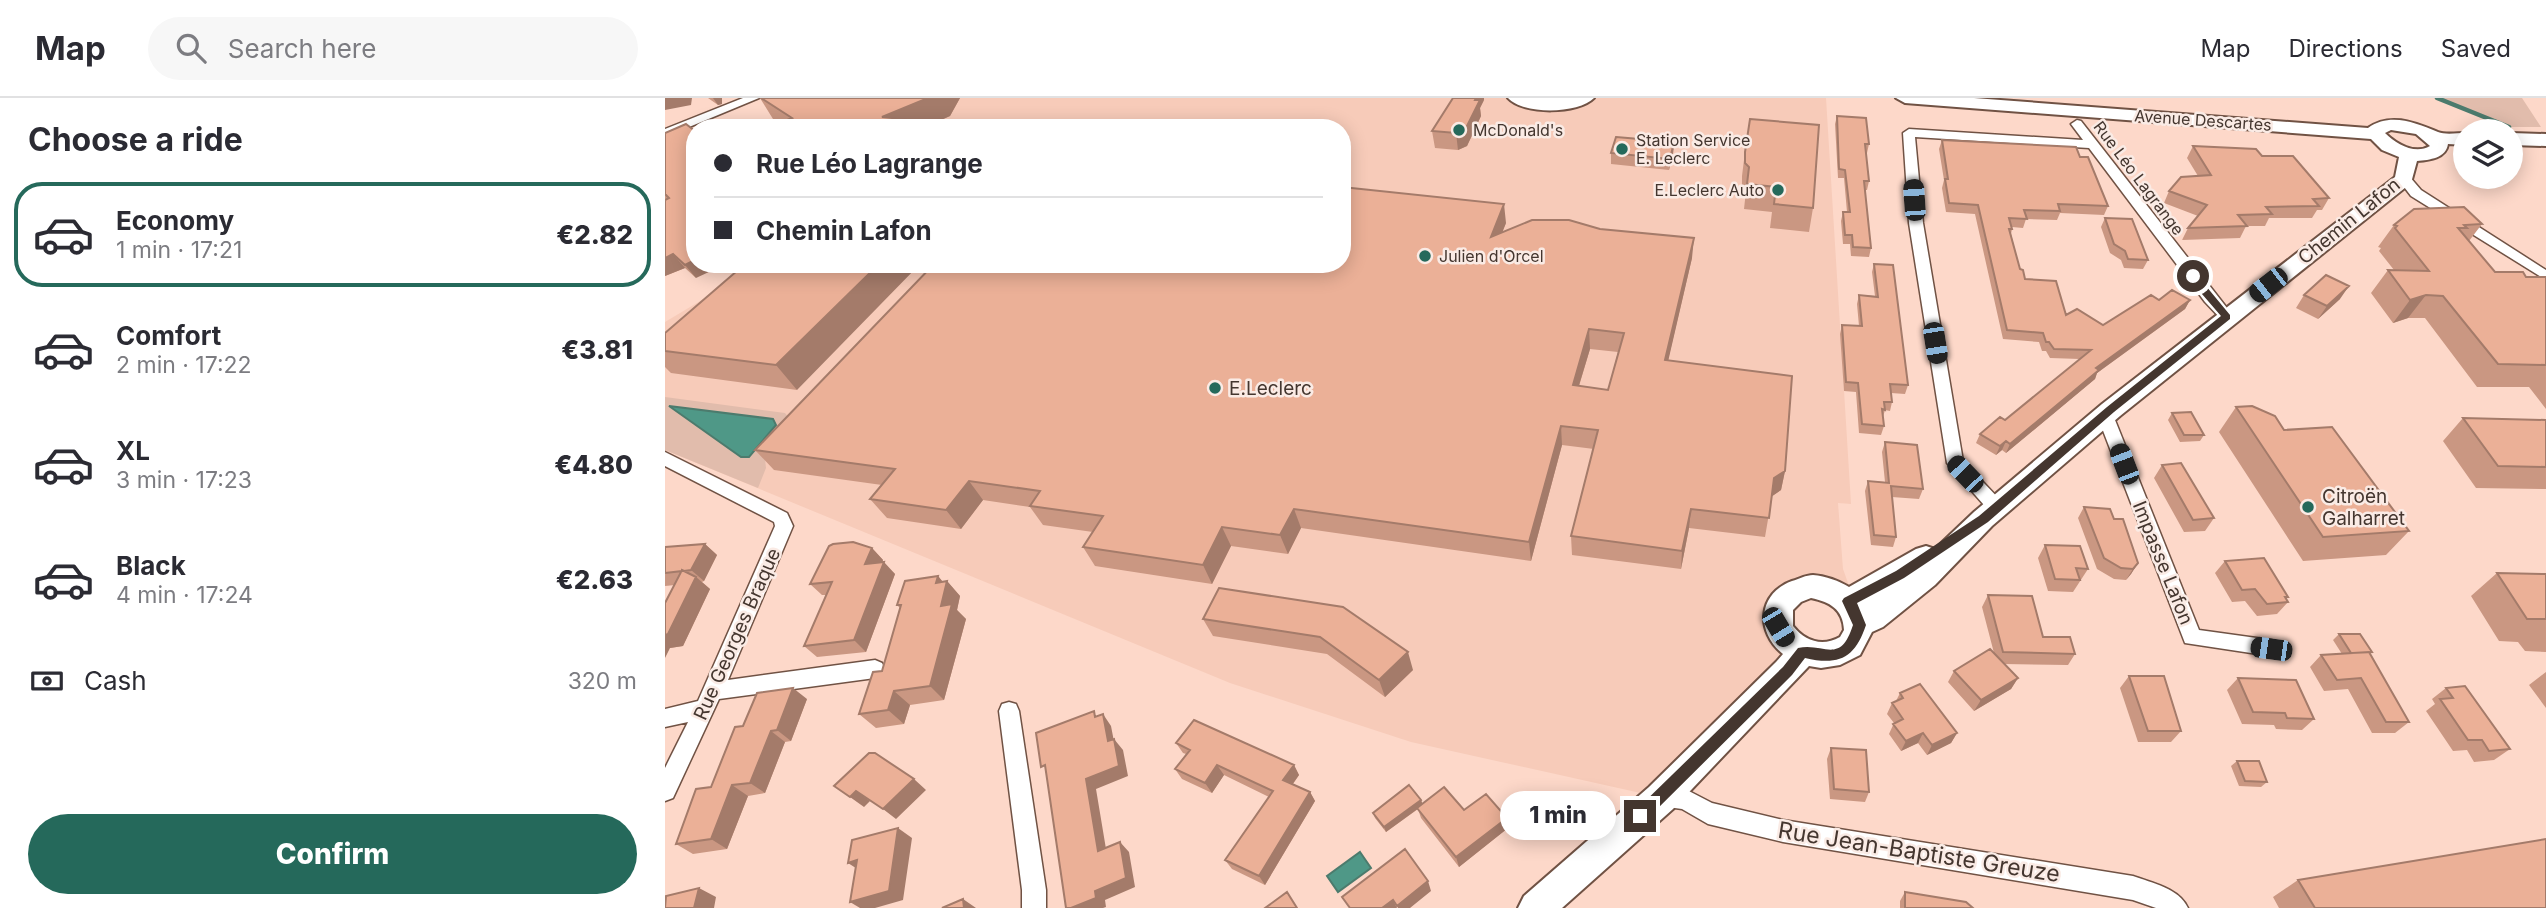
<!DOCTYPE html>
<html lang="en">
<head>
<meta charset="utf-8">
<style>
  :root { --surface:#fff; --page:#f7f7f7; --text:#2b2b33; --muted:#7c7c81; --line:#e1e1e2; --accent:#25695b }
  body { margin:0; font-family:Inter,sans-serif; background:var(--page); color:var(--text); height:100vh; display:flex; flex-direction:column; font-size:26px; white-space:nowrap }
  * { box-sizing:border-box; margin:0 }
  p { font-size:23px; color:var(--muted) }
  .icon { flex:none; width:38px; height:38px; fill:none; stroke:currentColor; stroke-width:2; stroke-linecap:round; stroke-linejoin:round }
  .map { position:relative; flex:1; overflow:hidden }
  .side { display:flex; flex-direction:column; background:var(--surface); width:665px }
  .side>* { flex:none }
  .guide { position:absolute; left:21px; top:21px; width:665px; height:154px; border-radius:28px; box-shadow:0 4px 18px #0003; display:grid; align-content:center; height:154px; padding:0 28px; background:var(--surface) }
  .buttons { position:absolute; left:1788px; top:21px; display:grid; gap:14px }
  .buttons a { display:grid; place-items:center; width:70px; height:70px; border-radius:50%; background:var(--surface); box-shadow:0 4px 18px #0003; font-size:35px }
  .end { position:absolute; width:32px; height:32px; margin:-16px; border:9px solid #44362f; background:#fff; box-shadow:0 0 0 4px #fff }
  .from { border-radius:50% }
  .bubble { position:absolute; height:49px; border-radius:24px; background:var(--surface); box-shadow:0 4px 18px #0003; font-size:23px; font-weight:800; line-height:49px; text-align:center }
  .car { position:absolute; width:21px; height:42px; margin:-21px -10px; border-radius:9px; box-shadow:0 0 5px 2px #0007; background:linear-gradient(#222 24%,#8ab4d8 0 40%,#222 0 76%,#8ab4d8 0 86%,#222 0) }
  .guide b { display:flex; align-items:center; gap:24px; height:66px; font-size:26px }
  .guide b+b { border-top:2px solid var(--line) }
  .guide i { width:18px; height:18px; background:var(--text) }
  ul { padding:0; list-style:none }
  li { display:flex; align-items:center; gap:21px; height:105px; margin:0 14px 10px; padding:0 14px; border:4px solid transparent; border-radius:28px }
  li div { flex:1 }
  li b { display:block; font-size:26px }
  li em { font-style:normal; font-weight:800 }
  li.selected { border-color:var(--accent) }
  li>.icon { width:63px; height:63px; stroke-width:1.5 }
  h2 { padding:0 28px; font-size:32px; line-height:84px }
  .pay { display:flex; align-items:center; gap:18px; height:77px; padding:0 28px; font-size:26px }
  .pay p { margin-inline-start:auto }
  .action { display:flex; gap:14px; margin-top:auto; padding:14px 28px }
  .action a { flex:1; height:80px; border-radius:42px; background:var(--accent); color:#fff; font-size:28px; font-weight:800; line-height:80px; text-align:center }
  header { display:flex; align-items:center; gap:42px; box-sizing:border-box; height:98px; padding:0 35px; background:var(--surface); border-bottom:2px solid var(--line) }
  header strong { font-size:33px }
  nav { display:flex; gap:38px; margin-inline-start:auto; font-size:24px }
  .search { width:490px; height:63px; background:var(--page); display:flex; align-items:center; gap:18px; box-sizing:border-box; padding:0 24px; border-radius:38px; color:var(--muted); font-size:26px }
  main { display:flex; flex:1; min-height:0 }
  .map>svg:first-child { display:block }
  .built { fill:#f7cbb9 }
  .green { fill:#e1bcac }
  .water { fill:#4f9887; stroke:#4c7b6d; stroke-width:2 }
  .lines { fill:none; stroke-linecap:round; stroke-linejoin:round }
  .stream { stroke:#4c7b6d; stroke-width:4.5 }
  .street-casing { stroke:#705244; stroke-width:3 }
  .secondary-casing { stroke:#705244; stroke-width:4 }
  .street { fill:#fff; fill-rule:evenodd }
  .secondary { fill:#fff; fill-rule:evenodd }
  .wall { fill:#ca9782; fill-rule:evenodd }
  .shaded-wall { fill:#a47b6a }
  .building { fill:#ebb097; stroke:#a47b6a; stroke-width:2; fill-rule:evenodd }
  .route { fill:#44362f }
  .poi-dot { fill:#25695b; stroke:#faebe5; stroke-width:2.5 }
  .labels { text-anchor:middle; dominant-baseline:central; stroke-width:5; stroke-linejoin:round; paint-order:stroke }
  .far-street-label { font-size:16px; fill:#44362f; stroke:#faebe5 }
  .far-poi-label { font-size:16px; fill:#44362f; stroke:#faebe5; text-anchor:start }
  .street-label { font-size:19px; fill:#44362f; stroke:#faebe5 }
  .poi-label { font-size:19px; fill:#44362f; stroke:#faebe5; text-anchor:start }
  .near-street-label { font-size:23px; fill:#44362f; stroke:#faebe5 }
</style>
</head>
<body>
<header>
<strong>Map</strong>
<div class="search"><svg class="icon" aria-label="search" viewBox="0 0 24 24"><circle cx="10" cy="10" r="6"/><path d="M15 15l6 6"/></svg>Search here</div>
<nav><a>Map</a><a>Directions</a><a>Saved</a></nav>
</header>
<main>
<section class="side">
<h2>Choose a ride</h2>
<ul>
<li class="selected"><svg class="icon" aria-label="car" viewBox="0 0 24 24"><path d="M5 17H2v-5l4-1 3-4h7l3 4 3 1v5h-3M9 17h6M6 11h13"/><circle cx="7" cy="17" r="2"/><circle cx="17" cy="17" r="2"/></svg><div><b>Economy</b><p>1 min · 17:21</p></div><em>€2.82</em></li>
<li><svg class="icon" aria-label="car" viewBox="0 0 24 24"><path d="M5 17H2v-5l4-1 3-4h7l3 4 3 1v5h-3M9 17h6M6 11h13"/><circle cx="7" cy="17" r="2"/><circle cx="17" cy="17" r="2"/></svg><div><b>Comfort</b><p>2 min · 17:22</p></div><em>€3.81</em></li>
<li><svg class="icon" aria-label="car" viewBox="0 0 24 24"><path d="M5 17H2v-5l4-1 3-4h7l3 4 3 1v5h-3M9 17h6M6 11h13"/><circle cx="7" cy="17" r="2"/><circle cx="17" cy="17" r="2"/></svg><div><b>XL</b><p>3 min · 17:23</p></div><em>€4.80</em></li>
<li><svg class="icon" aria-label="car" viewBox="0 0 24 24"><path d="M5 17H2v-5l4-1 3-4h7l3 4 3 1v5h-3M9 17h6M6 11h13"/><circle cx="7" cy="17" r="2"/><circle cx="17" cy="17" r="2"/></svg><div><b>Black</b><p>4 min · 17:24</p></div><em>€2.63</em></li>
</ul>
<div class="pay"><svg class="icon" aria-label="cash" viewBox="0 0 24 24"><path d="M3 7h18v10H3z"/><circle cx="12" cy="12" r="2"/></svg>Cash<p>320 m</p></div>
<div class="action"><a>Confirm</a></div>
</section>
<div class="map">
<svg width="1881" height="810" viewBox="0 0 1881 810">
  <rect width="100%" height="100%" fill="#fdd8c9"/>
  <path class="built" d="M218 0H1161L1186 406 1173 405 1178 471 1188 499 1168 486 1106 517 1139 557 998 700 746 644 565 585 0 352V224L97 166H677V30H143Z"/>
  <path class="green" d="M1772 0H1857L1876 29H1844Z
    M0 299 120 315 123 319 99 352 101 370 93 390 0 352Z"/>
  <path class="water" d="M4 308 108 321 111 327 84 359H76Z
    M695 754 706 770 673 794 662 778Z"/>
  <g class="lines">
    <path class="stream" d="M1772 0 1844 29"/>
    <g class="street-casing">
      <path id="street" d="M78 0H94L0 39V31Z
        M1412 22 1416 23 1569 219 1562 224 1557 222 1540 204 1424 50 1250 39 1258 125 1298 363 1338 405 1341 410 1338 415H1326L1282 365 1244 125 1238 35 1244 31 1418 42 1406 26Z
        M1739 77 1744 78 1756 92 1881 172V182L1746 98 1733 81Z
        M1440 311 1448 317 1534 532 1606 542 1613 544 1616 550 1613 556 1606 558 1520 545 1432 317Z
        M0 354 122 415 128 428 63 582 210 562 217 565 220 571 217 577 210 580 54 601 8 700 0 703V670L23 624 0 629V611L33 603 110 428 109 424 0 368Z
        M344 604 351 606 354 613 381 792V810H357V792L334 613 337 606Z
        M996 690 1020 691 1047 705 1118 722 1468 778C1487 785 1514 790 1523 810H1491L1468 802 1118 744 1043 726 1017 711 988 707 985 700 988 693Z"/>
    </g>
    <g class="secondary-casing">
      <path id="secondary" d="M843 0H929C914 16 858 17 843 0Z
        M1231 0H1309L1703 30C1726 14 1750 25 1773 34 1780 37 1792 35 1801 35V47L1783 46C1781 60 1765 62 1752 63L1746 85 1455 318 1327 428 1270 487 1218 529 1207 534 1195 557 1175 567 1156 570 1144 568 1008 711 897 810H853L859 798 984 689 1111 564 1118 556C1090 534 1093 495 1127 483 1134 481 1141 477 1148 477 1161 478 1174 483 1184 489L1251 451 1261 448 1270 451 1309 414 1437 306 1730 79 1734 59 1717 52 1706 41 1240 5ZM1726 32 1751 36 1765 48C1750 57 1731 46 1720 35ZM1146 500C1165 504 1178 511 1179 532L1175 539C1157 549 1140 543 1128 528V512L1136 504Z
        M1846 35 1881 36V48L1846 47Z"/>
    </g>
    <use href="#street" class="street"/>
    <use href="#secondary" class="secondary"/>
  </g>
  <path class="wall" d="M43 0H57V6L53 7Z
    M95 0H295L285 18 258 30H103L115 25 108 21Z
    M819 2 815 10 816 18 802 48 793 52 770 50 767 33Z
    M1172 18 1204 46 1202 55H1201L1204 83 1202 92H1200L1206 150 1204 159 1186 158 1185 146H1178L1176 123 1178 114H1182L1179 80H1173L1170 26Z
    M0 35 31 180 20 170 0 178Z
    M1277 42 1415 59 1443 108 1439 117 1395 115 1392 122 1361 121 1358 130 1347 129V131L1346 136 1355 171 1360 181 1401 217 1438 227 1494 202H1525L1520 211 1432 275 1430 281 1341 355 1337 352 1331 357 1311 345 1315 336 1340 322 1415 261 1385 260 1381 253H1377L1374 244 1338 241 1310 116 1281 114 1277 90 1279 82 1274 51Z
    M1009 44 1008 56 1004 72 946 66V55Z
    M1528 48 1597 58 1664 100 1657 112H1652L1647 120H1604L1600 128H1581L1575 140 1517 142 1523 130 1533 118 1499 105 1504 93 1533 78 1522 60Z
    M1080 54 1148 110 1144 134 1105 130 1107 114 1079 111 1081 93 1077 89V78Z
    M1440 120 1483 162 1478 171 1459 170 1456 162 1445 155 1436 129Z
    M841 125 837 134 1027 160 1003 262 1120 373 1116 392 1107 398 1100 439 1024 430 1016 471 907 457 906 438 929 351 897 347 866 463 636 430 623 456 566 448 547 486 430 468 418 449 428 434 378 427 365 409 318 402 296 431 222 420 205 401 217 387 109 372 90 352ZM925 251 953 254 943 292 914 288Z
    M1817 126 1804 143 1830 174 1861 179H1881V311L1864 289H1812L1760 220H1743L1728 225 1706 195 1723 172H1729L1714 153 1716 150 1713 149 1729 127Z
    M80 166 132 292 6 275 0 269V235Z
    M1209 166 1243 287 1240 296 1226 295 1227 304 1225 313 1220 312 1218 319 1219 328 1216 337 1194 335 1191 294 1179 293 1175 236 1177 227 1194 228 1192 206 1194 197 1210 198 1207 174Z
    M1639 197 1675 201 1653 221 1631 210Z
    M1571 309 1619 332 1744 433 1721 457 1638 463 1554 334Z
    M1507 315 1539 337 1535 343 1515 344 1503 322Z
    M1798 320 1881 322V391L1811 390 1778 343Z
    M1220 344 1258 391 1254 401 1227 399 1231 439 1228 449 1206 447 1200 393 1203 383 1220 384 1217 354Z
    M1497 367 1549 420 1540 433 1519 434 1489 380Z
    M1419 409 1449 421 1473 465 1466 476 1461 482 1449 481 1432 471 1413 420Z
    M40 446 52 457 39 483 37 484 45 491 18 548 5 550 10 487 0 488V449Z
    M1380 447 1423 471 1408 494 1383 493 1373 460Z
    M207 450 218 462 217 465 230 476 201 554 152 559 139 548 161 497H157L145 486Z
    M1560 463 1623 499 1621 501 1623 504 1612 516 1592 518 1580 503 1567 504 1550 475Z
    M1832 475 1881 476V554L1860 553 1853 544 1834 543 1806 498Z
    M273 478 278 484 282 483 295 498 292 512 301 521 279 602 245 607 239 626 211 630 194 616 217 573 235 510 232 507Z
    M554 490 748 572 720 599 662 556 548 538 538 521Z
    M1323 497 1378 539 1410 556 1403 567 1339 566 1353 580 1346 591 1309 613 1283 584 1289 573 1329 555 1317 509Z
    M1674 536 1707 554 1705 556 1744 624 1730 635H1707L1683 591 1659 593 1645 569 1656 557 1677 556 1668 542Z
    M1881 574V610L1864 587Z
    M1464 578 1516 633 1506 644H1473L1455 590Z
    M1573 580 1649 621 1637 632 1611 631 1609 627 1577 626 1562 592Z
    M1781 590 1845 651 1829 662 1809 664 1802 652 1788 653 1761 613 1770 606 1767 601Z
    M1235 595 1292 635 1286 645 1262 657 1253 645 1236 653 1224 636 1229 625 1222 616 1227 605 1231 603Z
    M142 601 126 643 120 644 100 695 83 698 62 751 28 756 11 746 46 689 78 628Z
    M511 645 629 667 634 677 628 686 645 694 650 703 600 787 567 771 560 762 604 699 559 677 547 695 517 681 510 671 521 656 518 655Z
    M1166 650 1204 694 1200 704 1165 701 1162 661Z
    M1572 663 1602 684 1596 689 1574 688 1566 668Z
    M756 702 757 706 842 720 843 730 794 769 756 720 753 711 721 734 710 720 708 715Z
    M1633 782 1881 810H1614L1608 799Z
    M1240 794 1308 810H1235V803Z"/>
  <path class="shaded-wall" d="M0 0H27L26 7 0 12Z
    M48 0H57V6L53 7Z
    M263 0H295L285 18 258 30H224L217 19Z
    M811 0H819V2L815 10 816 18 802 48 793 52 791 35Z
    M1009 44 1008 56 1004 72 1005 61Z
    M839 106 841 125 828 158 826 139Z
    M1029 140 1027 160 999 281 1000 262Z
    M8 156 20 170 0 178V160Z
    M30 162V166H61L31 180 20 167Z
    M214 166H255L132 292 111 267Z
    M1684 188 1675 201 1653 221 1662 208Z
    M1761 197 1743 220 1728 225 1745 202Z
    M1525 202 1520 211 1432 275 1430 281 1341 355 1345 346 1431 270Z
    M924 231 925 251 908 307V287Z
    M896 328 897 347 866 463 864 444Z
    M1341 343 1337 352 1331 357 1335 348Z
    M1120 373 1116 392 1106 399 1109 380Z
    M304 383 318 402 296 431 281 412Z
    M629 411 636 430 623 456 615 437Z
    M1026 411 1024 430 1016 471 1017 453Z
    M557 429 566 448 547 486 538 467Z
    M40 446 52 457 39 483 26 472Z
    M207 450 218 462 211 478 200 466Z
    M219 464 230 476 201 554 189 542Z
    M1473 465 1466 476 1461 482 1468 471Z
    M273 478 281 488 282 483 295 498 292 512 301 521 279 602 265 588 276 508 271 485Z
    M31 479 45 491 18 548 5 550 0 560V537Z
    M743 554 748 572 720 599 714 582Z
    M1353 580 1346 591 1309 613 1316 602Z
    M128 590 142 601 126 643 112 632Z
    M229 593 245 607 239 626 223 612Z
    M438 616 446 628 451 654 443 643Z
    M106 633 120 644 100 695 85 685Z
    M1258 635 1253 645 1236 653 1241 643Z
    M1292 635 1286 645 1262 657 1267 647Z
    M449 641 458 652 463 678 431 691 443 763 433 753 421 681Z
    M552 667 559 677 547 695 540 685Z
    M629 667 634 677 624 691 618 682Z
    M249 681 261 692 231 721 218 711Z
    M67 687 83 698 62 751 46 741Z
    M191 693 205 703 199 709 185 699Z
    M645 694 650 703 600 787 594 778Z
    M756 702 758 707 721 734 719 729Z
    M842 720 843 730 794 769 791 759Z
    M233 730 247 740 238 802 210 810H195L185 804Z
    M455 744 464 754 470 789 440 802 441 809 438 810H406L430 793Z
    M192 762 197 774 183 765Z
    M763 783 766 793 745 810H733L732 808Z
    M34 790 51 799 49 810H29Z
    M298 801 311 810H299Z
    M728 802 732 810H717Z"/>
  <path class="building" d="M96 0H263L217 19 247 22 228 30H103L127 20Z
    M788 0H811L810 2H815L800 32 791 35 767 33Z
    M1172 18 1201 20 1204 46H1200L1204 83H1199L1206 150 1188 149 1187 137H1180L1178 114H1185L1180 72 1174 71Z
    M1085 21 1154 27 1148 110 1109 106 1111 89 1082 86 1084 69 1080 65V54Z
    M285 24 342 30H278Z
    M21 26 30 33V162L20 167 8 156 0 160V102L4 100 0 96V35Z
    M951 39 1009 44 1005 61 946 55Z
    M1277 42 1411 49 1415 59H1423L1443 108 1393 106 1395 113 1359 112 1362 121 1344 120 1347 131H1344L1355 171 1358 172 1360 181 1391 183 1401 217 1412 211 1438 227 1486 197 1494 202 1507 192 1525 202 1431 270 1434 272 1345 346 1341 343 1335 348 1315 336 1335 319 1340 322 1426 252 1389 251 1384 244H1381L1378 235 1342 232 1313 107 1284 105 1280 81H1283Z
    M1528 48 1591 51 1597 58H1628L1664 100 1648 101 1654 108 1601 109 1607 116 1573 117 1582 128 1523 130 1542 107 1504 93 1516 79 1546 77Z
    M677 89 839 106 826 139 867 122H904L935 131 1029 140 1000 262 1127 278 1120 373 1109 380 1104 420 1026 411 1017 453 906 438 933 332 896 328 864 444 629 411 615 437 557 429 538 467 418 449 438 418 365 408 375 393 304 383 281 412 205 401 230 371 90 352 269 166H677ZM924 231 959 235 943 292 908 287Z
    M1799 109 1817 126 1799 127 1802 130H1793L1830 174H1858L1861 179H1881V267L1833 266 1778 198 1761 197 1745 202 1723 172 1764 173 1730 130 1732 128 1729 127 1749 111Z
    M1440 120 1467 121 1483 162 1463 161 1460 153 1449 146Z
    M80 166H214L111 267 0 253V235Z
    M1209 166 1228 167 1243 287 1225 286 1227 304H1219L1220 312 1217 311 1219 328 1197 326 1193 285 1181 284 1177 227 1197 228 1194 197 1213 199Z
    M1661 177 1684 188 1662 208 1639 197Z
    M1587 308 1610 318 1619 332 1667 329 1744 433 1658 439 1571 309Z
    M1526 314 1539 337H1519L1507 315Z
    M1798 320 1881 322V369L1833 368Z
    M1220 344 1252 347 1258 391 1226 388 1231 439 1209 437 1203 383 1224 385Z
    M1516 365 1549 420 1528 422 1497 367Z
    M1419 409 1445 411 1449 421H1458L1473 465 1468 471 1456 470 1439 460Z
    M188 444 207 450 200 466 219 464 189 542 139 548 167 484 145 486 164 448 168 446Z
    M40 446 26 472 19 473 17 472V473L0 475V449Z
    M1380 447 1415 448 1423 471 1411 470 1415 482 1390 481Z
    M1599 460 1623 499H1620L1623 504 1602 506 1590 491 1577 492 1560 463Z
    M17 472 31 479 3 536 0 537V505Z
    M1832 475 1881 476V521H1862Z
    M273 478 271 485 282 483 276 508 287 506 265 588 229 593 223 612 194 616 208 574 217 573 236 507H232L240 483Z
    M554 490 678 509 743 554 714 582 655 539 538 521Z
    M1323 497 1367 498 1378 539H1405L1410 556 1338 554Z
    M1674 536H1695L1707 554 1686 555Z
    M1325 551 1353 580 1316 602 1289 573Z
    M1704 554 1744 624H1721L1696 580 1672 582 1656 557Z
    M1464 578H1499L1516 633H1483Z
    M1573 580 1631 582 1649 621 1622 620 1620 615 1588 614Z
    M1255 586 1292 635 1267 647 1258 635 1241 643 1228 626 1238 621 1227 605 1238 600 1235 595Z
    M1800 588 1845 651 1824 653 1817 642H1803L1775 601 1788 600 1781 590Z
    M128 590 112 632 106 633 85 685 67 687 46 741 11 746 31 691 46 689 70 629 78 628 92 595Z
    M429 613 430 619 438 616 443 643 449 641 454 668 421 681 433 753 455 744 461 780 430 793 431 800 406 810H401L380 667 376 669 371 635Z
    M529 622 629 667 618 682 645 694 594 778 560 762 608 693 552 667 540 685 510 671 525 652 511 645Z
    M1166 650 1201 652 1204 694 1169 691Z
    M204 655H210L249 681 218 711 191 693 185 699 169 688Z
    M1572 663H1594L1602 684 1580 683Z
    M744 687 756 702 719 729 708 715Z
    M779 689 799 712 821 696 842 720 791 759 752 710Z
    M233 730 224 793 185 804 192 762 183 765 187 742Z
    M1881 741V810H1650L1633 782Z
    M740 751 763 783 732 808 728 802 717 810H685L677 799Z
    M34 790 29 810H0L1 798Z
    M622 794 632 810H600Z
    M1240 794 1301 804 1308 810H1240Z
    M298 801 299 810H277Z"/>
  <path class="route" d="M1524 176H1531L1565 217V221L1449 314 1323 424 1239 480 1192 505 1201 527C1190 560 1174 568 1140 560L1127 577 980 723H970V713L1118 569 1133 550C1159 544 1175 568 1188 527L1177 503 1179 500 1231 473 1314 418 1442 309 1556 218 1524 181Z"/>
  <g class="poi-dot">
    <circle cx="794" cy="32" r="7"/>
    <circle cx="957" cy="51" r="7"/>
    <circle cx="1113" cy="92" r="7"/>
    <circle cx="760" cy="158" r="7"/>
    <circle cx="550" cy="290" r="7"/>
    <circle cx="1643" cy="409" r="7"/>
  </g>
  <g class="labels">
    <g class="far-street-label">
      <text transform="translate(1538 22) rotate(4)">Avenue Descartes</text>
      <text transform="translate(1474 80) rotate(53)">Rue Léo Lagrange</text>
    </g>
    <g class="far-poi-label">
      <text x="808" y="32">McDonald's</text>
      <text x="971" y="42">Station Service<tspan x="971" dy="18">E. Leclerc</tspan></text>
      <text x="1099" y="92" text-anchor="end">E.Leclerc Auto</text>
      <text x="774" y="158">Julien d'Orcel</text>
    </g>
    <g class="street-label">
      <text transform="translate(1684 123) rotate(-39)">Chemin Lafon</text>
      <text transform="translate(1498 465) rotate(68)">Impasse Lafon</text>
      <text transform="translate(72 536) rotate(-66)">Rue Georges Braque</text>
    </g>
    <g class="poi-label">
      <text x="564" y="290">E.Leclerc</text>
      <text x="1657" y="398">Citroën<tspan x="1657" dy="22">Galharret</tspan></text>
    </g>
    <g class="near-street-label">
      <text transform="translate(1254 754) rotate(9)">Rue Jean-Baptiste Greuze</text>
    </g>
  </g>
</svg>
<div class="buttons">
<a><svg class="icon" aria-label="layers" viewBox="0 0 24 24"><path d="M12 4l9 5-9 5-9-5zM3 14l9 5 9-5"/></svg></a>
</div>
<i class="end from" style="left:1528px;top:178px"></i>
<i class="end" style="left:975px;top:718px"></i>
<div class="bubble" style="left:835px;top:693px;width:116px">1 min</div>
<i class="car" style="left:1249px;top:102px;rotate:356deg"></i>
<i class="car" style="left:1603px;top:187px;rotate:232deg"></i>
<i class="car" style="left:1270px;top:245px;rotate:171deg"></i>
<i class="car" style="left:1459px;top:366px;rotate:339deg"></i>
<i class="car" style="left:1300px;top:376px;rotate:316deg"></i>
<i class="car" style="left:1113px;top:529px;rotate:149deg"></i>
<i class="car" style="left:1606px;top:551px;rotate:278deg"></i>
<div class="guide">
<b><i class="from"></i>Rue Léo Lagrange</b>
<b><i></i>Chemin Lafon</b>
</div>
</div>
</main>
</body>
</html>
